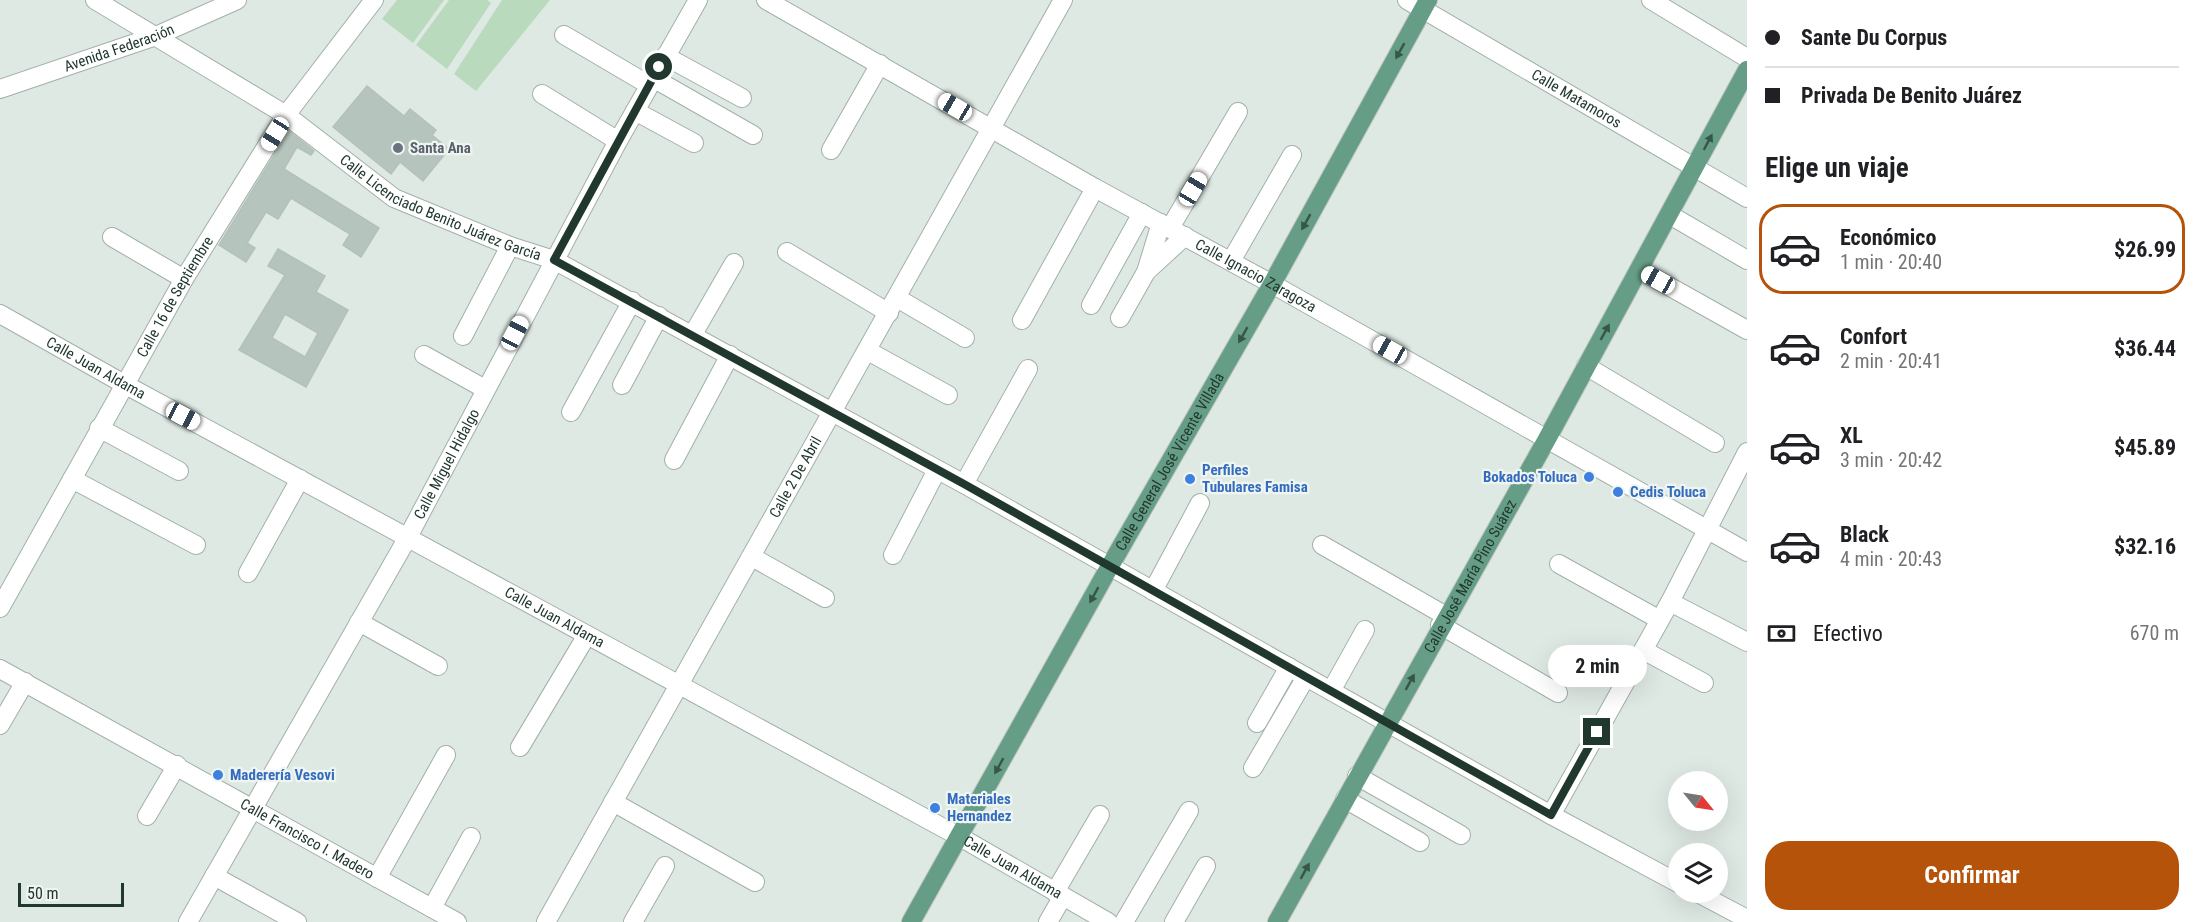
<!DOCTYPE html>
<html lang="es">
<head>
<meta charset="utf-8">
<style>
  :root { --surface:#fff; --page:#f6f6f6; --text:#202124; --muted:#757577; --line:#e0e0e0; --accent:#b45309 }
  body { margin:0; font-family:"Roboto Condensed",sans-serif; background:var(--page); color:var(--text); height:100vh; display:flex; flex-direction:column; font-size:22px; white-space:nowrap }
  * { box-sizing:border-box; margin:0 }
  p { font-size:20px; color:var(--muted) }
  .icon { flex:none; width:33px; height:33px; fill:none; stroke:currentColor; stroke-width:2; stroke-linecap:round; stroke-linejoin:round }
  .map { position:relative; flex:1; overflow:hidden }
  .details { display:flex; flex-direction:column; background:var(--surface); width:450px }
  .details>* { flex:none }
  .banner { display:grid; align-content:center; height:132px; padding:0 18px; background:var(--surface) }
  .needle { width:39px; rotate:120deg }
  .buttons { position:absolute; left:1668px; top:771px; display:grid; gap:12px }
  .buttons a { display:grid; place-items:center; width:60px; height:60px; border-radius:50%; background:var(--surface); box-shadow:0 6px 24px #0002; font-size:30px }
  .scale { position:absolute; left:18px; bottom:15px; width:106px; box-sizing:border-box; padding-left:6px; border:3px solid #21382f; border-top:0; font-size:16px; line-height:21px; white-space:nowrap; color:#21382f; -webkit-text-stroke:4px #eff6f2; paint-order:stroke }
  .end { position:absolute; width:27px; height:27px; margin:-14px; border:8px solid #21382f; background:#fff; box-shadow:0 0 0 3px #fff }
  .from { border-radius:50% }
  .bubble { position:absolute; height:42px; border-radius:21px; background:var(--surface); box-shadow:0 6px 24px #0002; font-size:20px; font-weight:700; line-height:42px; text-align:center }
  .car { position:absolute; width:18px; height:36px; margin:-18px -9px; border-radius:8px; box-shadow:0 0 4px 2px #0007; background:linear-gradient(#fff 24%,#345 0 40%,#fff 0 76%,#345 0 86%,#fff 0) }
  .banner b { display:flex; align-items:center; gap:21px; height:57px; font-size:22px }
  .banner b+b { border-top:2px solid var(--line) }
  .banner i { width:15px; height:15px; background:var(--text) }
  ul { padding:0; list-style:none }
  li { display:flex; align-items:center; gap:18px; height:90px; margin:0 12px 9px; padding:0 6px; border:3px solid transparent; border-radius:24px }
  li div { flex:1 }
  li b { display:block; font-size:22px }
  li em { font-style:normal; font-weight:700 }
  li.on { border-color:var(--accent) }
  li>.icon { width:54px; height:54px; stroke-width:1.5 }
  h2 { padding:0 18px; font-size:27px; line-height:72px }
  .pay { display:flex; align-items:center; gap:15px; height:66px; padding:0 18px; font-size:22px }
  .pay p { margin-inline-start:auto }
  .action { display:flex; gap:12px; margin-top:auto; padding:12px 18px }
  .action a { flex:1; height:69px; border-radius:24px; background:var(--accent); color:#fff; font-size:24px; font-weight:700; line-height:69px; text-align:center }
  main { display:flex; flex:1; min-height:0 }
  .map>svg:first-child { display:block }
  .green { fill:#b9dabd }
  .building { fill:#b5c4bc; stroke:#b2c2b9; stroke-width:1.5; fill-rule:evenodd }
  .lines { fill:none; stroke-linecap:round; stroke-linejoin:round }
  .minor-casing { stroke:#a2b0a9; stroke-width:20 }
  .major-casing { stroke:#bcc3c1; stroke-width:20 }
  .minor { stroke:#fff; stroke-width:18 }
  .major { stroke:#669d87; stroke-width:18 }
  .oneway { fill:#365649 }
  .route { stroke:#21382f; stroke-width:8 }
  .worship-dot { fill:#6b7280; stroke:#eff6f2; stroke-width:2 }
  .shop-dot { fill:#3f7fe0; stroke:#eff6f2; stroke-width:2 }
  .labels { text-anchor:middle; dominant-baseline:central; stroke-width:4.5; stroke-linejoin:round; paint-order:stroke }
  .street-label { font-size:15px; fill:#21382f; stroke:#eff6f2 }
  .worship-label { font-size:15px; font-weight:bold; fill:#5b616d; stroke:#eff6f2; text-anchor:start }
  .shop-label { font-size:15px; font-weight:bold; fill:#366cbe; stroke:#eff6f2; text-anchor:start }
</style>
</head>
<body>
<main>
<div class="map">
<svg width="1747" height="922" viewBox="0 0 1747 922">
  <rect width="100%" height="100%" fill="#dfe9e3"/>
  <path class="green" d="M397 0H444L413 43 382 19Z
    M449 0H487L491 3 447 69 416 45Z
    M502 0H550L476 91 454 74Z"/>
  <path class="building" d="M367 86 404 116 410 109 436 130 432 135 449 149 423 181 400 162 391 174 333 127Z
    M289 131 314 151 311 155 297 147 284 169 379 228 361 257 343 245 350 234 291 198 278 219 266 212 247 243 255 248 246 262 219 245Z
    M278 249 325 276 316 292 348 310 306 387 239 350 285 275 268 266ZM285 314 318 333 305 357 272 338Z"/>
  <g class="lines">
    <g class="minor-casing">
      <g id="minor">
        <path id="s1" d="M95 0 286 115 394 198 510 246 554 260 964 484 1551 815 1678 883"/>
        <path id="s2" d="M766 0 1095 188 1272 284 1747 552"/>
        <path id="s3" d="M1407 0 1747 198"/>
        <path d="M1651 0 1747 58"/>
        <path d="M564 35 649 85"/>
        <path d="M665 56 742 98"/>
        <path d="M653 78 753 135"/>
        <path id="s4" d="M0 89 156 36 237 0"/>
        <path d="M542 94 618 141"/>
        <path d="M635 111 694 143"/>
        <path d="M831 150 880 64"/>
        <path d="M1670 215 1747 260"/>
        <path d="M1170 228 1238 112"/>
        <path d="M112 237 184 279"/>
        <path d="M787 252 889 313"/>
        <path d="M1231 261 1292 155"/>
        <path d="M1148 270 1185 236"/>
        <path d="M1640 270 1747 330"/>
        <path d="M897 298 965 338"/>
        <path d="M1091 305 1142 213"/>
        <path id="s5" d="M0 314 124 384 960 837 1108 922"/>
        <path d="M1120 318 1146 272 1161 223"/>
        <path d="M1022 320 1095 188"/>
        <path d="M693 334 734 263"/>
        <path d="M463 336 510 246"/>
        <path d="M868 351 948 395"/>
        <path d="M424 355 485 389"/>
        <path d="M1586 366 1715 443"/>
        <path d="M622 385 659 316"/>
        <path d="M571 412 632 301"/>
        <path d="M99 428 179 471"/>
        <path d="M674 460 730 355"/>
        <path d="M72 479 196 545"/>
        <path d="M964 484 1028 369"/>
        <path d="M1322 545 1446 616"/>
        <path d="M893 555 937 470"/>
        <path d="M752 557 825 598"/>
        <path d="M1559 564 1660 620"/>
        <path d="M248 573 300 479"/>
        <path d="M1153 591 1200 503"/>
        <path d="M1670 602 1747 642"/>
        <path id="s6" d="M0 608 184 279 286 115 374 0"/>
        <path d="M359 622 438 666"/>
        <path d="M1440 625 1558 693"/>
        <path d="M1643 650 1704 683"/>
        <path id="s7" d="M0 669 457 922"/>
        <path d="M1331 691 1365 630"/>
        <path d="M1257 723 1289 667"/>
        <path d="M0 725 25 682"/>
        <path d="M520 747 587 635"/>
        <path d="M1253 768 1306 677"/>
        <path d="M1357 776 1461 835"/>
        <path d="M1345 799 1420 842"/>
        <path d="M613 802 755 882"/>
        <path d="M1551 815 1670 602 1747 452"/>
        <path d="M147 816 177 765"/>
        <path d="M214 876 297 922"/>
        <path d="M377 878 446 755"/>
        <path d="M1055 892 1100 815"/>
        <path d="M1696 892 1747 919"/>
        <path d="M432 908 471 837"/>
        <path id="s8" d="M188 922 408 537 618 141 698 0"/>
        <path id="s9" d="M546 922 1063 0"/>
        <path d="M633 922 665 866"/>
        <path d="M1048 922 1063 896"/>
        <path d="M1124 922 1189 811"/>
        <path d="M1174 922 1206 866"/>
      </g>
    </g>
    <g class="major-casing">
      <g id="major">
        <path id="s10" d="M911 922 1110 566 1272 284 1428 0"/>
        <path id="s11" d="M1277 922 1547 439 1747 70"/>
      </g>
    </g>
    <use href="#minor" class="minor"/>
    <use href="#major" class="major"/>
  </g>
  <defs><path id="oneway-solid" d="M-6-.8H1V-3.2L6.5 0L1 3.2V.8H-6Z" transform="scale(1.5)"/></defs>
  <g class="oneway">
    <use href="#oneway-solid" transform="translate(1400 51) rotate(119)"/>
    <use href="#oneway-solid" transform="translate(1708 142) rotate(-62)"/>
    <use href="#oneway-solid" transform="translate(1306 222) rotate(119)"/>
    <use href="#oneway-solid" transform="translate(1605 332) rotate(-61)"/>
    <use href="#oneway-solid" transform="translate(1243 335) rotate(120)"/>
    <use href="#oneway-solid" transform="translate(1094 595) rotate(119)"/>
    <use href="#oneway-solid" transform="translate(1410 682) rotate(-61)"/>
    <use href="#oneway-solid" transform="translate(999 766) rotate(119)"/>
    <use href="#oneway-solid" transform="translate(1305 871) rotate(-61)"/>
  </g>
  <g class="lines">
    <path class="route" d="M659 67 554 260 964 484 1551 815 1597 732"/>
  </g>
  <circle class="worship-dot" cx="398" cy="148" r="6"/>
  <g class="shop-dot">
    <circle cx="1589" cy="477" r="6"/>
    <circle cx="1190" cy="479" r="6"/>
    <circle cx="1618" cy="492" r="6"/>
    <circle cx="218" cy="775" r="6"/>
    <circle cx="935" cy="808" r="6"/>
  </g>
  <g class="labels">
    <g class="street-label">
      <text stroke="none"><textPath href="#s4" startOffset="126">Avenida Federación</textPath></text>
      <text stroke="none"><textPath href="#s3" startOffset="196">Calle Matamoros</textPath></text>
      <text stroke="none"><textPath href="#s1" startOffset="405">Calle Licenciado Benito Juárez García</textPath></text>
      <text stroke="none"><textPath href="#s2" startOffset="562">Calle Ignacio Zaragoza</textPath></text>
      <text stroke="none"><textPath href="#s6" startOffset="357">Calle 16 de Septiembre</textPath></text>
      <text stroke="none"><textPath href="#s5" startOffset="110">Calle Juan Aldama</textPath></text>
      <text stroke="none"><textPath href="#s10" startOffset="528">Calle General José Vicente Villada</textPath></text>
      <text stroke="none"><textPath href="#s8" startOffset="526">Calle Miguel Hidalgo</textPath></text>
      <text stroke="none"><textPath href="#s9" startOffset="510">Calle 2 De Abril</textPath></text>
      <text stroke="none"><textPath href="#s11" startOffset="396">Calle José María Pino Suárez</textPath></text>
      <text stroke="none"><textPath href="#s5" startOffset="632">Calle Juan Aldama</textPath></text>
      <text stroke="none"><textPath href="#s7" startOffset="351">Calle Francisco I. Madero</textPath></text>
      <text stroke="none"><textPath href="#s5" startOffset="1154">Calle Juan Aldama</textPath></text>
    </g>
    <g class="worship-label">
      <text x="410" y="148">Santa Ana</text>
    </g>
    <g class="shop-label">
      <text x="1202" y="470">Perfiles<tspan x="1202" dy="17">Tubulares Famisa</tspan></text>
      <text x="1577" y="477" text-anchor="end">Bokados Toluca</text>
      <text x="1630" y="492">Cedis Toluca</text>
      <text x="230" y="775">Maderería Vesovi</text>
      <text x="947" y="799">Materiales<tspan x="947" dy="17">Hernandez</tspan></text>
    </g>
  </g>
</svg>
<div class="buttons">
<a><svg class="needle" viewBox="-14 -14 28 28"><path d="M0-13l5 13h-10z" fill="#e53935"/><path d="M0 13l5-13h-10z" fill="#757577"/></svg></a>
<a><svg class="icon" aria-label="layers" viewBox="0 0 24 24"><path d="M12 4l9 5-9 5-9-5zM3 14l9 5 9-5"/></svg></a>
</div>
<div class="scale">50 m</div>
<i class="end from" style="left:659px;top:67px"></i>
<i class="end" style="left:1597px;top:732px"></i>
<div class="bubble" style="left:1548px;top:645px;width:99px">2 min</div>
<i class="car" style="left:955px;top:107px;rotate:300deg"></i>
<i class="car" style="left:275px;top:134px;rotate:212deg"></i>
<i class="car" style="left:1193px;top:189px;rotate:31deg"></i>
<i class="car" style="left:1658px;top:280px;rotate:299deg"></i>
<i class="car" style="left:515px;top:333px;rotate:28deg"></i>
<i class="car" style="left:1390px;top:350px;rotate:299deg"></i>
<i class="car" style="left:183px;top:416px;rotate:118deg"></i>
</div>
<section class="details">
<div class="banner">
<b><i class="from"></i>Sante Du Corpus</b>
<b><i></i>Privada De Benito Juárez</b>
</div>
<h2>Elige un viaje</h2>
<ul>
<li class="on"><svg class="icon" aria-label="car" viewBox="0 0 24 24"><path d="M5 17H2v-5l4-1 3-4h7l3 4 3 1v5h-3M9 17h6M6 11h13"/><circle cx="7" cy="17" r="2"/><circle cx="17" cy="17" r="2"/></svg><div><b>Económico</b><p>1 min · 20:40</p></div><em>$26.99</em></li>
<li><svg class="icon" aria-label="car" viewBox="0 0 24 24"><path d="M5 17H2v-5l4-1 3-4h7l3 4 3 1v5h-3M9 17h6M6 11h13"/><circle cx="7" cy="17" r="2"/><circle cx="17" cy="17" r="2"/></svg><div><b>Confort</b><p>2 min · 20:41</p></div><em>$36.44</em></li>
<li><svg class="icon" aria-label="car" viewBox="0 0 24 24"><path d="M5 17H2v-5l4-1 3-4h7l3 4 3 1v5h-3M9 17h6M6 11h13"/><circle cx="7" cy="17" r="2"/><circle cx="17" cy="17" r="2"/></svg><div><b>XL</b><p>3 min · 20:42</p></div><em>$45.89</em></li>
<li><svg class="icon" aria-label="car" viewBox="0 0 24 24"><path d="M5 17H2v-5l4-1 3-4h7l3 4 3 1v5h-3M9 17h6M6 11h13"/><circle cx="7" cy="17" r="2"/><circle cx="17" cy="17" r="2"/></svg><div><b>Black</b><p>4 min · 20:43</p></div><em>$32.16</em></li>
</ul>
<div class="pay"><svg class="icon" aria-label="cash" viewBox="0 0 24 24"><path d="M3 7h18v10H3z"/><circle cx="12" cy="12" r="2"/></svg>Efectivo<p>670 m</p></div>
<div class="action"><a>Confirmar</a></div>
</section>
</main>
</body>
</html>
